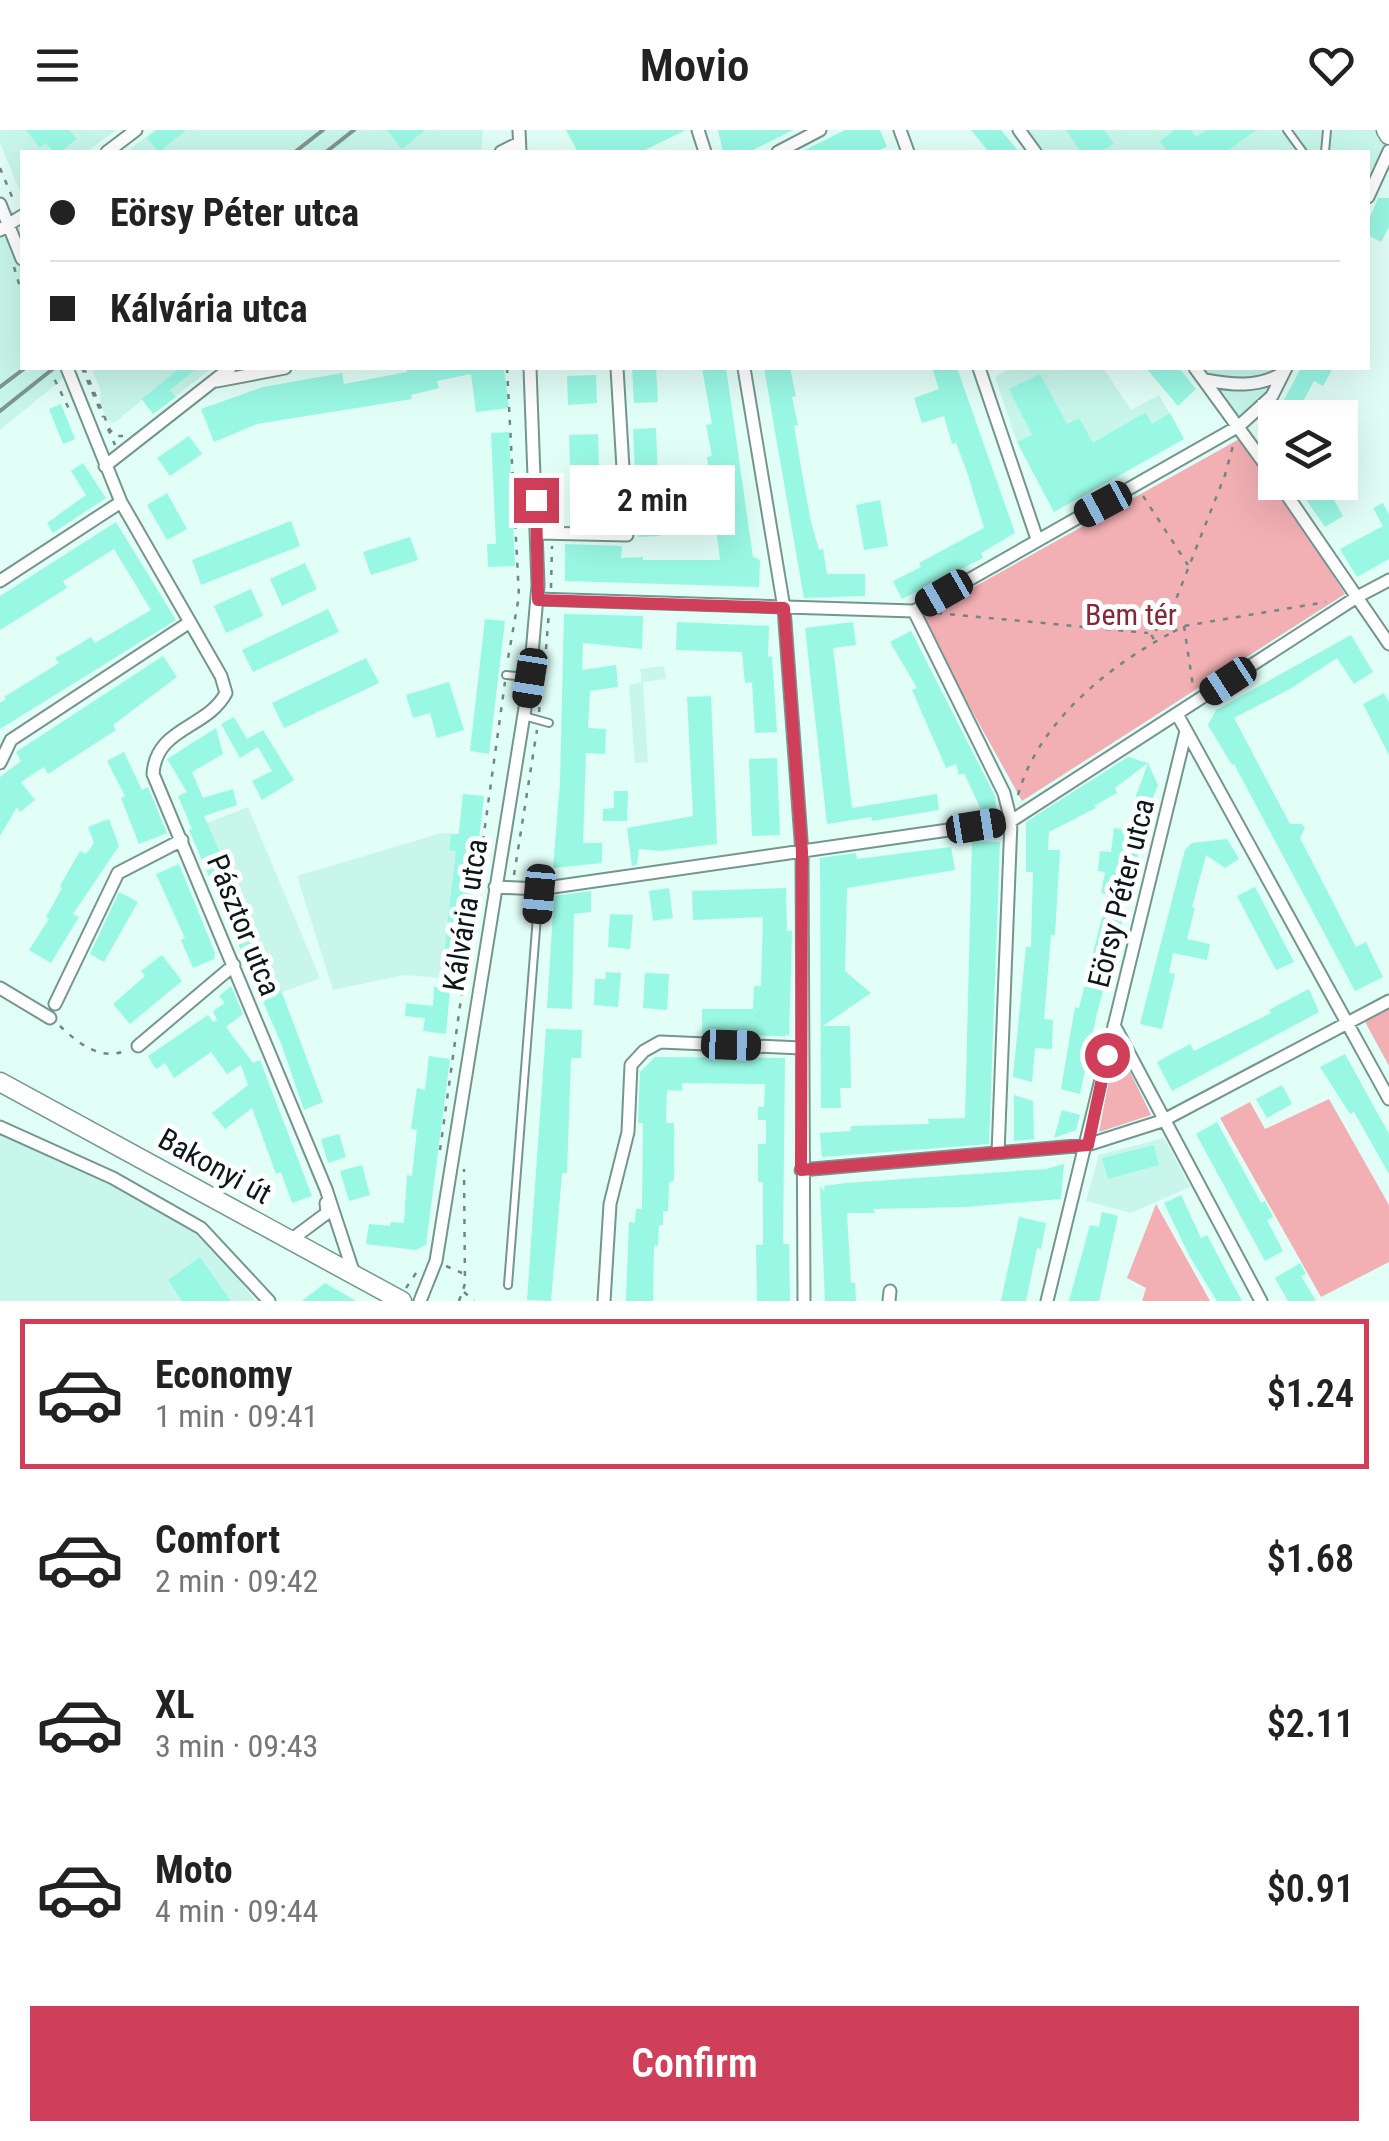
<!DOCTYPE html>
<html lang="en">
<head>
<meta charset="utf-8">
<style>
  :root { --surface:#fff; --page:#f6f6f6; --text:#222; --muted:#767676; --line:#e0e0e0; --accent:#cf3f59 }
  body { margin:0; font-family:"Roboto Condensed",sans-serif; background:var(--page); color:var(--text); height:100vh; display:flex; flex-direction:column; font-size:38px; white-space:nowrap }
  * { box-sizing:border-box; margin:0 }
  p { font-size:32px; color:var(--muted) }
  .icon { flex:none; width:55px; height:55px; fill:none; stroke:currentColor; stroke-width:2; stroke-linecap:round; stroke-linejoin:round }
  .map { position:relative; height:1171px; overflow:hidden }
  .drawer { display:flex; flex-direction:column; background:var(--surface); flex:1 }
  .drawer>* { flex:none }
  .guide { position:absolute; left:20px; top:20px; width:1350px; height:220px; border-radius:0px; box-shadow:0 10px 40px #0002; display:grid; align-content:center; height:220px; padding:0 30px; background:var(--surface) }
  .controls { position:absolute; left:1258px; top:270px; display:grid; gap:20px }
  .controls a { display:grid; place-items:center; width:100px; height:100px; border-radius:0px; background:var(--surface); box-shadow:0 10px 40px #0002; font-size:50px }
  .end { position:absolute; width:45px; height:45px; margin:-22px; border:12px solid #cf3f59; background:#fff; box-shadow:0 0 0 5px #fff }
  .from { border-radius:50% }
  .bubble { position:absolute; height:70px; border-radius:0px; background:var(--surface); box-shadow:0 10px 40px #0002; font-size:32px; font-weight:600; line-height:70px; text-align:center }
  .car { position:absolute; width:30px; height:60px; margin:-30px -15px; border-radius:12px; box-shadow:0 0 8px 2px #0007; background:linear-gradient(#222 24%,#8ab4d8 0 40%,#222 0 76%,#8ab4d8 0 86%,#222 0) }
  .guide b { display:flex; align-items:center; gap:35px; height:95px; font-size:38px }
  .guide b+b { border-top:2px solid var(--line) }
  .guide i { width:25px; height:25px; background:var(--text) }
  ul { padding:18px 0 0; list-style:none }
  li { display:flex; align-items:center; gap:30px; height:150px; margin:0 20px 15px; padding:0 10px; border:5px solid transparent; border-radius:0px }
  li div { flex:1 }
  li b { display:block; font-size:38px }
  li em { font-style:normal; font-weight:600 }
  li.active { border-color:var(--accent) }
  li>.icon { width:90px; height:90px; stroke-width:1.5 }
  .action { display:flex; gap:20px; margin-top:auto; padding:20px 30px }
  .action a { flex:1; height:115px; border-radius:0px; background:var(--accent); color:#fff; font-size:40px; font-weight:600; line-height:115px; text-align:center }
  header { display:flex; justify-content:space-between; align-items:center; height:130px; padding:0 30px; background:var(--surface); font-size:45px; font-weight:600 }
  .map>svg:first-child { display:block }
  .built { fill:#c8f6eb }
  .green { fill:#f2afb4 }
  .building { fill:#99f8e4 }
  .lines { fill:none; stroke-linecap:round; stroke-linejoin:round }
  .lane-casing { stroke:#74968e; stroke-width:10 }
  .street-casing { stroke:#74968e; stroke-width:15 }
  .primary-casing { stroke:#74968e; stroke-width:21 }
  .path { stroke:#738782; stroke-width:2.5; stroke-dasharray:5 8; stroke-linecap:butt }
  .lane { stroke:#fff; stroke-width:6 }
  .street { stroke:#fff; stroke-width:11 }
  .primary { stroke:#fff; stroke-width:18 }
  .rail { stroke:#7f9590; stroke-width:4 }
  .route { stroke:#cf3f59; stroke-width:12 }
  .labels { text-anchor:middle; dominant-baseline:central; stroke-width:10; stroke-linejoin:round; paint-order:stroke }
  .park-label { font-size:30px; fill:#832838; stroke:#fff }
  .street-label { font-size:30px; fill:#0b1815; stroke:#fff }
</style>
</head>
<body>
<header><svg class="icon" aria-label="menu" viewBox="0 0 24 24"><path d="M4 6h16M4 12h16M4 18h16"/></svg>Movio<svg class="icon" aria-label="heart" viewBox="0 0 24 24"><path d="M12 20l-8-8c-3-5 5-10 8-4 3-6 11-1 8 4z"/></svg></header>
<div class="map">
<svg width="1389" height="1171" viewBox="0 0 1389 1171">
  <rect width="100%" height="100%" fill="#e1fef7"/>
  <path class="built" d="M0 0H116L86 22H22V66L0 13Z
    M155 0H483L481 22H126Z
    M1019 0H1386L1389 21 1368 67V22H1035Z
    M0 71 22 90V238H76L0 300Z
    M91 238H212L153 284 142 270 114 293 107 291 100 272 101 261Z
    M1011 238H1103L1131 280 1159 265 1184 309 1054 382 1017 312 995 247Z
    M1195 238H1286L1272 266 1239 296Z
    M664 536 666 549 643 552 648 632 635 633 629 555 642 552 640 539Z
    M463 664V850L404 845 333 860 297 746 442 703 458 704Z
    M248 677 320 848 280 863 189 700Z
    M0 1004 161 1077 211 1113 255 1171H0Z
    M1164 1008 1190 1057 1131 1083 1086 1071 1099 1025Z"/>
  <path class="green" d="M1243 307 1345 464 1022 671 920 487Z
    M1389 874V936L1363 888Z
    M1116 913 1151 985 1099 1002Z
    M1329 969 1389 1075V1132L1321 1167 1220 988 1250 972 1265 999Z
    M1156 1074 1210 1171H1142L1146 1158 1127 1148Z"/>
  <path class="building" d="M26 0H69L77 9 60 22H53L46 13 40 18Z
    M157 0H186L159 22 147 8Z
    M387 0H425L402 19Z
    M566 0H686L641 22H578Z
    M718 0H793L749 22H723Z
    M845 0H880L887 17 874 22H801Z
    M971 0H1001L1019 22H989Z
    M1066 0H1104L1114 14 1100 22H1081Z
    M1175 0H1191L1196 7 1206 0H1256L1226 22H1168L1160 11Z
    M1378 68H1389V97L1381 112 1368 105V92Z
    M180 238H197L170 260 176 267 153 284 142 269Z
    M407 238H504L509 278 476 282 471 244 437 251 439 258 411 265 412 269 257 294 214 312 201 279 263 257 342 243 344 254 407 242Z
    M632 238H656L658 272 634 273Z
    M702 238H726L753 427 760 430 759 457 565 451V414L622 416 621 428 643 427V430H720L707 327 712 326 706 295 712 294Z
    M764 238H790L796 266 792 267 798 295 794 296 802 343 811 392 819 420 823 419 827 444H865V466L804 468Z
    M932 238H957L1015 403 981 423 983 428 902 469 893 451 921 437 919 433 984 398 968 345 956 313 952 314 944 286 922 293 914 268 939 259Z
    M1146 238H1179L1196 259 1178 276Z
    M1301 238H1333L1323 256 1314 251 1300 277 1322 288H1275V323L1264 307Z
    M1040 244 1067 294 1079 288 1093 313 1146 282 1152 294 1170 283 1184 309 1054 382 1017 312 1032 305 1009 259Z
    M596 245 597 273 568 275 567 246Z
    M61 274 75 309 63 314 49 279Z
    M656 298 660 406 638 407 633 299Z
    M509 302 515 436 488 437 487 414H496L491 303Z
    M598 304 599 336 570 337 569 305Z
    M189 306 202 324 170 346 157 328Z
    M83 333 106 368 53 403 47 393 86 365 71 341Z
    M1294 352H1324L1343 386 1325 397Z
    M167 363 187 399 167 410 147 375Z
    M601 367 602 395 573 394 572 368Z
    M880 370 888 416 864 420 856 375Z
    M1383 373 1389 385V429L1357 447 1340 419 1383 396 1373 378Z
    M291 391 300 416 201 455 192 430Z
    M116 392 176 490 0 599V573L6 569 4 567 59 533 55 528 70 520 91 507 95 513 151 480 114 419 63 451 67 458 0 500V466Z
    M410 407 418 430 371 445 363 422Z
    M305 433 317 459 282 476 270 449Z
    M251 459 263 486 226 503 214 476Z
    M328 479 339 502 253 542 242 520Z
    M564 484 643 486 642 519 583 513 582 540 616 535 618 557 590 561 588 598 606 599 605 624 586 623 583 713H602V733L553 738 560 652Z
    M485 489 505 491 489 624 470 621Z
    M677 492 769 496 768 527 772 526 777 602 755 603 752 552 745 553 742 522 676 520Z
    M853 492 856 515 833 518 852 678 937 664 939 680 872 691V687L827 694 805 498Z
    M911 501 995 666 996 678 981 680 964 643 959 645 956 634 946 638 912 560 917 558 890 512Z
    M1351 505 1373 542 1354 554 1337 528 1290 559 1234 588 1290 694H1302L1305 698 1300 708 1356 817 1366 812 1383 847 1355 861 1234 634 1232 635 1208 595 1216 580Z
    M163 526 177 547 113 595 116 600 48 644 44 637 21 652 35 670 20 682 17 677 0 706V647L21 631 16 622Z
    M366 528 379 553 284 598 272 573Z
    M449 552 464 600 437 608 430 583 413 588 406 565Z
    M1384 563 1389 572V625L1363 574Z
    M711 566 717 714 660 721 639 719 637 735 632 736 627 698 693 686 687 567Z
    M234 587 247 609 263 600 294 650 262 670 252 651 272 641 258 617 240 628 221 594Z
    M216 598 223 624 192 642 203 668 233 659 237 675 204 686 284 868 323 972 304 980 281 913 189 700 192 699 178 666 187 662 167 629Z
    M124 622 142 660 148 657 167 703 139 714 121 668 125 666 107 631Z
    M1128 627 1148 633 1158 655 1147 683 1132 677 1148 633 1115 658 1117 663 1094 676 1096 678 1049 702 1048 720H1060L1055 805H1051L1044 889 1053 890 1052 919 1035 918 1032 952 1013 947 1026 817H1031L1033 742H1026V692Z
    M777 628 780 705 752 706 749 629Z
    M614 661H628L627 691H603V679L614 678Z
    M463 664 484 666 463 850 451 848 446 904 423 901 425 888 405 886 406 873 433 876 434 857 440 858 456 721 449 720 451 704H459Z
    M109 689 119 716 73 784 79 787 51 833 29 820 49 789 46 787 62 758 60 756 80 721 86 724 94 713 88 697Z
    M1114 698 1142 702 1133 751 1112 779 1125 782 1097 883 1080 964 1061 959 1075 877 1079 878 1108 764 1101 763 1105 742 1098 741 1100 721 1111 722Z
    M1227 709 1239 729 1225 738 1206 725 1192 777 1195 778 1187 809 1210 814 1207 830 1173 823 1169 843 1175 844 1162 899 1140 894 1185 720 1192 713Z
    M972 711 1000 712 989 1014 822 1027 820 1003 851 1001V996L929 994 928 989 965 988Z
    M951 717 955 740 847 758 845 841 871 863 823 896H850L851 958H840L841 978H821L820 728 856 723 857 729Z
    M179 734 215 823 214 829 193 838 181 810 185 808 156 744Z
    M1255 757 1294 832 1276 840 1237 766Z
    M669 758 673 788 653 791 649 761Z
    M786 758 787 801H792L789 906 786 904V906L702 904V879H753L754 856H761L763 787 693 790 692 761Z
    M591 761V782L574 784 572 879 547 878 554 766Z
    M119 762 138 772 104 832 90 824Z
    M610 784 633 785 630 819 608 817Z
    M162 825 182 851 130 894 113 874 145 846 141 841Z
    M606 842 621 843 618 877 594 875 595 849H606Z
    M645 843 669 844 667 880 643 878Z
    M231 856 243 884 226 897 253 933 260 930 312 1066 292 1073 281 1042 276 1044 252 978 225 999 212 983 248 955 241 935 227 944 211 922 174 948 165 933 156 939 148 926 208 885 213 892 217 890 213 881 225 873 219 866Z
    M1309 859 1319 882 1172 961 1157 932 1190 914 1194 921 1271 883 1269 880Z
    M546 899 582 900 581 928H571L567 1043H562L551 1171 527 1170Z
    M1345 924 1389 1004V1044L1354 982 1350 984 1320 937Z
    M429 926 450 929 426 1115 416 1120 366 1114 369 1094 390 1096 391 1092 404 1093 407 1045 412 1046 417 1000 411 999 417 958 425 960Z
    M655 927 785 928 783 1114H789L790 1171H757L756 1115H763V1052H758V1014H766V990H758V977H764L765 954 682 953V961L667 960 666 993H674V1051L669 1052 668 1081H663V1095H659L658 1116 654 1115 653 1171H626L629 1092 635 1093 636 1079H642L643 993H638L640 942Z
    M1282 955 1292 974 1267 988 1256 969Z
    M1014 965 1033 971 1034 1009 1014 1011Z
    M1062 980 1080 985 1076 1000 1054 1008Z
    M1217 992 1261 1073 1265 1071 1273 1087 1267 1090 1283 1121 1265 1131 1196 1004Z
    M339 1004 346 1027 328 1033 321 1009Z
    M1154 1015 1159 1035 1108 1049 1102 1028Z
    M1064 1034 1061 1069 965 1077 873 1079 875 1083H847L851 1153H855L856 1171H825L820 1056 825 1062 824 1056 846 1053 1046 1039Z
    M362 1035 370 1065 349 1071 340 1041Z
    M1181 1065 1201 1108 1207 1105 1242 1171H1217L1190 1127 1164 1073Z
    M1102 1082 1118 1086 1099 1171H1069L1090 1095 1099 1097Z
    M1019 1087 1046 1093 1041 1119 1037 1118 1026 1171H1001Z
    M200 1127 231 1171H182L168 1150Z
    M1300 1133 1306 1144 1301 1146 1316 1171H1288L1275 1148Z
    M325 1153 356 1171H302Z"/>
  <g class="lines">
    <g class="lane-casing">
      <path id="lane" d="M1287 0 1303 22
        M1325 22 1327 0
        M506 545 529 547
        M524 586 549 593
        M508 1155 539 761"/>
    </g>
    <g class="street-casing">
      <path id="street" d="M519 0 520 22
        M698 0 705 22
        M900 0 908 22
        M1019 0 1035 22
        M107 22 136 0
        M501 22 519 13
        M778 22 820 0
        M1368 67 1389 21
        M0 74 22 129
        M0 100 22 86
        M67 238 121 372 221 546 226 563C207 599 156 597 153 644L326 1059 355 1147
        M744 238 784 478 802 723 804 1171
        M979 238 1037 409
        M1195 238 1275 348
        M1205 250C1233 255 1257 258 1283 243
        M217 251 285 238
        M105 336 230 238
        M1278 352 1389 514
        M538 403 627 405 617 238
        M0 451 121 372
        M537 469 914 481
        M914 481 1004 663 1011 691 998 1023
        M914 481 1239 296 1272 266 1286 238
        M1177 584 1389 969
        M0 633 11 610 190 492
        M495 757 539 759 1011 691 1357 467 1389 450
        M0 858 50 888
        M55 874 118 743 182 710
        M1114 895 1261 1171
        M138 916 234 835
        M0 997 113 1048 201 1098 269 1171
        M801 1040 1087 1015 1162 991 1389 871
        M292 1109 327 1083 326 1073
        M420 1171 436 1131 530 547 538 455 530 238
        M604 1171 610 1074 628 1002 631 935 644 921 660 912 802 918
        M889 1171 890 1161
        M1047 1171 1186 601"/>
    </g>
    <g class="primary-casing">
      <path id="primary" d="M1386 0 1389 5
        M0 952 402 1171"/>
    </g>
    <path class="path" d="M0 38 15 74
      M14 137 22 164
      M49 238 70 281
      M82 238 103 287
      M84 238 110 300 116 306H123
      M507 238 519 466 507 534
      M108 299 115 315
      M1143 366 1188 435
      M551 458 552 416
      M937 483 1148 503
      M1167 492 1225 345 1234 312
      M1184 496 1193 556
      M1173 502 1184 496 1326 472
      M545 532 549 481
      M539 582 542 555
      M1018 665C1038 593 1107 537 1171 503L1167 494 1150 503 1155 511
      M514 745 537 600
      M60 896C78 913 101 932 127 920
      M440 1020 505 552
      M446 1136 462 1143
      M406 1158 418 1140
      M464 1162 474 1171
      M459 1171 465 1154 464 1039"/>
    <use href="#lane" class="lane"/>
    <use href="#street" class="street"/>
    <use href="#primary" class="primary"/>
    <path class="rail" d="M295 22 323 0
      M326 22 354 0
      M0 257 25 238
      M0 281 54 238"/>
  </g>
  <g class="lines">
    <path class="route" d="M536 370 538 470 784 478 802 722 801 1040 1088 1015 1107 925"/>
  </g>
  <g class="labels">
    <g class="park-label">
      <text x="1131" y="484">Bem tér</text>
    </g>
    <g class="street-label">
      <text transform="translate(1121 763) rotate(-76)">Eörsy Péter utca</text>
      <text transform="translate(465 785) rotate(-81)">Kálvária utca</text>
      <text transform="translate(244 795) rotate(68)">Pásztor utca</text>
      <text transform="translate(215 1036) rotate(29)">Bakonyi út</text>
    </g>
  </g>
</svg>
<div class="controls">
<a><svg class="icon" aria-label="layers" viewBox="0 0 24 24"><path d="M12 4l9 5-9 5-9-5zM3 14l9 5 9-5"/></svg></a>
</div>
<i class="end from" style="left:1107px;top:925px"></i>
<i class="end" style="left:536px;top:370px"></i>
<div class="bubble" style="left:570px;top:335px;width:165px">2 min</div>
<i class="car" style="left:1103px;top:374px;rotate:242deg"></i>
<i class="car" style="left:944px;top:463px;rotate:240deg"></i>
<i class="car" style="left:530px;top:548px;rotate:189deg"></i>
<i class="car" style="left:1228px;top:551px;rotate:237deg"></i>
<i class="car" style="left:976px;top:696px;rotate:81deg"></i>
<i class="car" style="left:539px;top:764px;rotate:185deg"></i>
<i class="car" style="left:731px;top:915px;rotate:92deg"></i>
<div class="guide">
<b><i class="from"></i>Eörsy Péter utca</b>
<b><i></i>Kálvária utca</b>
</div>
</div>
<section class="drawer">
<ul>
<li class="active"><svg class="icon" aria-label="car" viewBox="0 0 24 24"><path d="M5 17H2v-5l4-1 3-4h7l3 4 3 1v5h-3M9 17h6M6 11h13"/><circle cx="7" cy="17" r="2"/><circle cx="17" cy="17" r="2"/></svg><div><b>Economy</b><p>1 min · 09:41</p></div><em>$1.24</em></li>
<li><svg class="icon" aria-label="car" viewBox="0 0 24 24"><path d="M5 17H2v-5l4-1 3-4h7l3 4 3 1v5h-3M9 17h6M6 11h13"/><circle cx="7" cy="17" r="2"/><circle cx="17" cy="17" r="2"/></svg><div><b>Comfort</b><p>2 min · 09:42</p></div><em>$1.68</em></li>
<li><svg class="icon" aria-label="car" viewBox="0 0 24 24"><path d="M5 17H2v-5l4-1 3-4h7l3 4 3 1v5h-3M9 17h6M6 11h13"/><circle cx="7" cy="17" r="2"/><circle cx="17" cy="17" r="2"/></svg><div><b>XL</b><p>3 min · 09:43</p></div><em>$2.11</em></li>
<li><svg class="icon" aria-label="car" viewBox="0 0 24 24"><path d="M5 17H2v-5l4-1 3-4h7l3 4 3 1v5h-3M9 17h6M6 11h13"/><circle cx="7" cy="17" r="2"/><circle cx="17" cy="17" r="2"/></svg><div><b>Moto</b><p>4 min · 09:44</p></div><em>$0.91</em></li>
</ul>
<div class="action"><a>Confirm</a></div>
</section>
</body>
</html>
